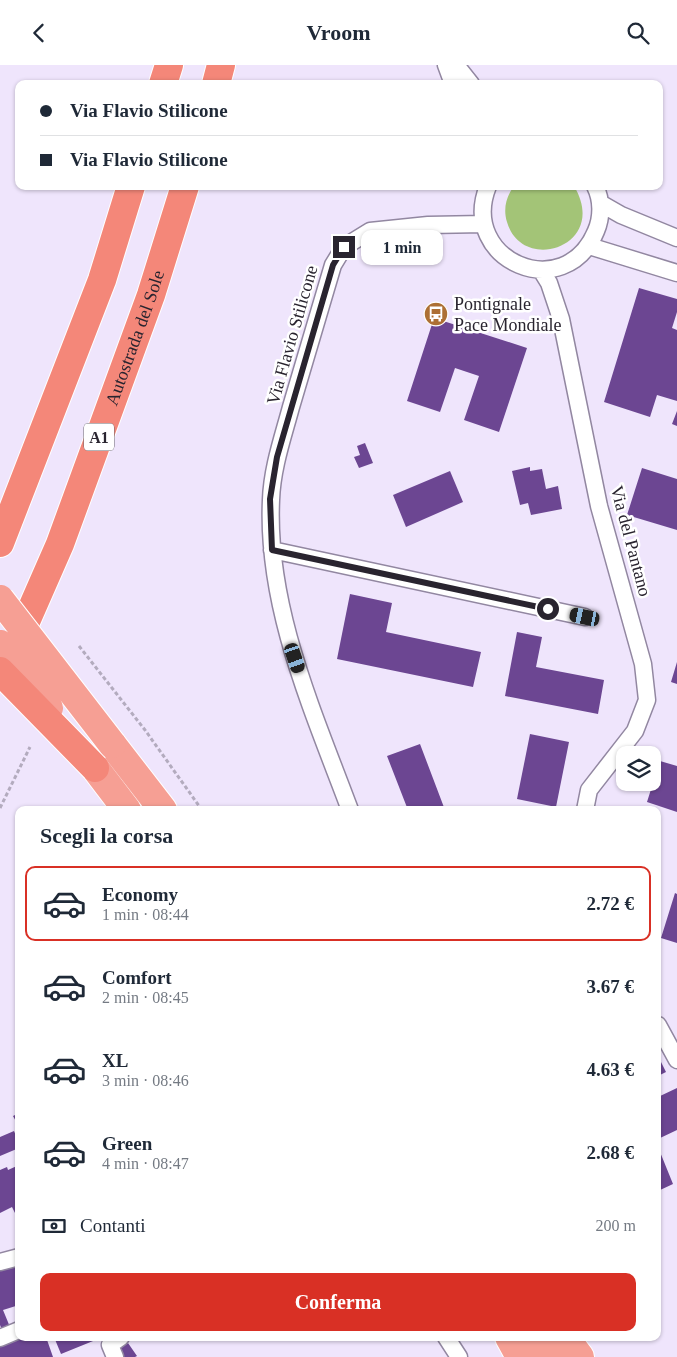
<!DOCTYPE html>
<html lang="it">
<head>
<meta charset="utf-8">
<style>
  :root { --surface:#fff; --page:#f2f2f3; --text:#1f2937; --muted:#747a83; --line:#e0e1e3; --accent:#d93025 }
  body { margin:0; font-family:Georgia,serif; background:var(--page); color:var(--text); height:100vh; display:flex; flex-direction:column; font-size:19px; white-space:nowrap }
  * { box-sizing:border-box; margin:0 }
  p { font-size:16px; color:var(--muted) }
  .icon { flex:none; width:28px; height:28px; fill:none; stroke:currentColor; stroke-width:2; stroke-linecap:round; stroke-linejoin:round }
  .map { position:relative; flex:1; overflow:hidden }
  .details { position:absolute; left:15px; top:741px; width:646px; height:535px; display:flex; flex-direction:column; background:var(--surface); border-radius:10px; box-shadow:0 1px 4px #0004 }
  .details>* { flex:none }
  .top-card { position:absolute; left:15px; top:15px; width:648px; height:110px; border-radius:10px; box-shadow:0 1px 4px #0004; display:grid; align-content:center; height:110px; padding:0 25px; background:var(--surface) }
  .fabs { position:absolute; left:616px; top:681px; display:grid; gap:10px }
  .fabs a { display:grid; place-items:center; width:45px; height:45px; border-radius:10px; background:var(--surface); box-shadow:0 1px 4px #0004; font-size:25px }
  .end { position:absolute; width:22px; height:22px; margin:-11px; border:6px solid #29242f; background:#fff; box-shadow:0 0 0 2px #fff }
  .from { border-radius:50% }
  .bubble { position:absolute; height:35px; border-radius:10px; background:var(--surface); box-shadow:0 1px 4px #0004; font-size:16px; font-weight:800; line-height:35px; text-align:center }
  .car { position:absolute; width:15px; height:30px; margin:-15px -8px; border-radius:6px; box-shadow:0 0 4px 1px #0007; background:linear-gradient(#222 24%,#8ab4d8 0 40%,#222 0 76%,#8ab4d8 0 86%,#222 0) }
  .top-card b { display:flex; align-items:center; gap:18px; height:48px; font-size:19px }
  .top-card b+b { border-top:1px solid var(--line) }
  .top-card i { width:12px; height:12px; background:var(--text) }
  ul { padding:0; list-style:none }
  li { display:flex; align-items:center; gap:15px; height:75px; margin:0 10px 8px; padding:0 15px; border:2px solid transparent; border-radius:10px }
  li div { flex:1 }
  li b { display:block; font-size:19px }
  li em { font-style:normal; font-weight:800 }
  li.selected { border-color:var(--accent) }
  li>.icon { width:45px; height:45px; stroke-width:1.5 }
  h2 { padding:0 25px; font-size:22px; line-height:60px }
  .pay { display:flex; align-items:center; gap:12px; height:55px; padding:0 25px; font-size:19px }
  .pay p { margin-inline-start:auto }
  .primary-button { display:flex; gap:10px; margin-top:auto; padding:10px 25px }
  .primary-button a { flex:1; height:58px; border-radius:10px; background:var(--accent); color:#fff; font-size:20px; font-weight:800; line-height:58px; text-align:center }
  header { display:flex; justify-content:space-between; align-items:center; height:65px; padding:0 25px; background:var(--surface); font-size:22px; font-weight:800 }
  .map>svg:first-child { display:block }
  .green { fill:#a3c477 }
  .building { fill:#6c4692 }
  .lines { fill:none; stroke-linecap:round; stroke-linejoin:round }
  .minor-casing { stroke:#9287a1; stroke-width:19 }
  .trunk-casing { stroke:#fff; stroke-width:30 }
  .motorway-casing { stroke:#fff; stroke-width:30 }
  .path { stroke:#b3abbe; stroke-width:3; stroke-dasharray:4 2.5; stroke-linecap:butt }
  .minor { stroke:#fff; stroke-width:16 }
  .trunk { stroke:#f69f94; stroke-width:28 }
  .motorway { stroke:#f48779; stroke-width:28 }
  .trunk-bridge-casing { stroke:#fff; stroke-width:30; stroke-linecap:butt }
  .motorway-bridge-casing { stroke:#fff; stroke-width:30; stroke-linecap:butt }
  .trunk-bridge { stroke:#f69f94; stroke-width:28 }
  .motorway-bridge { stroke:#f48779; stroke-width:28 }
  .route { stroke:#29242f; stroke-width:6 }
  .labels { text-anchor:middle; dominant-baseline:central; stroke-width:5; stroke-linejoin:round; paint-order:stroke }
  .shield { fill:#fff; stroke:#69666d; stroke-width:1 }
  .shield-label { font-size:16px; font-weight:bold; fill:#29242f }
  .poi-label { font-size:18px; fill:#29242f; stroke:#fff; text-anchor:start }
  .street-label { font-size:18px; fill:#29242f; stroke:#fff }
</style>
</head>
<body>
<header><svg class="icon" aria-label="back" viewBox="0 0 24 24"><path d="M15 5l-7 7 7 7"/></svg>Vroom<svg class="icon" aria-label="search" viewBox="0 0 24 24"><circle cx="10" cy="10" r="6"/><path d="M15 15l6 6"/></svg></header>
<div class="map">
<svg width="677" height="1292" viewBox="0 0 677 1292">
  <rect width="100%" height="100%" fill="#efe5fc"/>
  <path class="green" d="M514 121H574C610 181 522 210 507 157 503 144 506 132 514 121Z"/>
  <path class="building" d="M639 223 677 234V247L672 263 677 265V336L657 330 650 352 604 337Z
    M434 253 527 283 499 367 464 355 479 311 455 303 440 347 407 336Z
    M677 346V361L672 359Z
    M365 378 373 398 359 403 354 392 360 390 357 381Z
    M530 402V406L542 404 546 424 558 421 562 444 531 450 528 438 520 440 512 406Z
    M642 403 677 414V465L627 450Z
    M450 406 463 437 406 462 393 430Z
    M350 529 392 538 386 567 481 587 473 622 337 594Z
    M517 567 542 572 536 602 604 615 598 649 505 631Z
    M677 597V619L671 617Z
    M530 669 569 677 556 742 517 734Z
    M420 679 445 745H408L387 691Z
    M660 696 677 701V747L647 737Z
    M675 828 677 829V878L661 873Z
    M658 991 666 1007 658 1011Z
    M677 1023V1065L658 1074V1032Z
    M19 1048V1062L13 1051Z
    M14 1066 19 1078V1083L0 1091V1072Z
    M658 1082 673 1119 658 1126Z
    M19 1100V1156L12 1142 0 1148V1105L7 1102 8 1105Z
    M18 1199 19 1240 3 1245 10 1262 2 1265 0 1260V1206Z
    M23 1272H46L53 1292H0V1281Z
    M54 1272H97L98 1274 61 1289Z
    M128 1278 137 1291 135 1292H122L118 1284Z"/>
  <g class="lines">
    <g class="minor-casing">
      <path id="minor" d="M446 0 453 19
        M456 0 471 19
        M488 121C458 196 565 241 596 166 602 152 602 135 595 121
        M600 138 621 150 677 173
        M589 181 677 208
        M541 205 549 218 561 254 599 441 643 599 647 635 635 666 589 725 585 745
        M272 485 585 552
        M350 745C313 646 266 542 271 435 272 403 283 372 291 342 305 295 319 247 333 200L344 182 370 166 428 160 484 159
        M658 960 677 995
        M0 1197 19 1192
        M446 1272 459 1292
        M0 1273 19 1265
        M115 1292 110 1280 121 1272"/>
    </g>
    <g class="trunk-casing">
      <path id="trunk" d="M112 679 163 745
        M95 703 127 745
        M509 1272 520 1292
        M535 1272 550 1292
        M565 1272 580 1292"/>
    </g>
    <g class="motorway-casing">
      <g id="motorway">
        <path d="M163 19 169 0"/>
        <path d="M216 19 221 0"/>
        <path d="M0 478 102 215 131 121"/>
        <path id="s1" d="M14 584 60 479 151 230 185 121"/>
      </g>
    </g>
    <path class="path" d="M79 581 145 665 202 745
      M0 743 30 682"/>
    <use href="#minor" class="minor"/>
    <use href="#trunk" class="trunk"/>
    <use href="#motorway" class="motorway"/>
    <g class="trunk-bridge-casing">
      <path id="trunk-bridge" d="M0 534 112 679
        M0 579 49 643"/>
    </g>
    <g class="motorway-bridge-casing">
      <path id="motorway-bridge" d="M0 606 95 703"/>
    </g>
    <use href="#trunk-bridge" class="trunk-bridge"/>
    <use href="#motorway-bridge" class="motorway-bridge"/>
  </g>
  <g class="lines">
    <path class="route" d="M344 182 333 200 277 392 270 434 272 485 548 544"/>
  </g>
  <defs>
    <g id="bus-disc" transform="scale(1.25)"><circle r="9.5" fill="#ad6f34" stroke="#fff"/><path d="M-5-6H5V4H4V6H2V4H-2V6H-4V4H-5ZM-3.5-4V0h7V-4ZM-3.5 1.2v1.5H-2V1.2ZM2 1.2v1.5H3.5V1.2Z" fill="#fff"/></g>
  </defs>
  <g fill-rule="evenodd">
    <use href="#bus-disc" x="436" y="249"/>
  </g>
  <g class="labels">
    <rect class="shield" x="84" y="358.5" width="30" height="27" rx="4"/>
    <g class="shield-label">
      <text x="99" y="372">A1</text>
    </g>
    <g class="poi-label">
      <text x="454" y="239">Pontignale<tspan x="454" dy="21">Pace Mondiale</tspan></text>
    </g>
    <g class="street-label">
      <text transform="translate(292 270) rotate(-74)">Via Flavio Stilicone</text>
      <text stroke="none"><textPath href="#s1" startOffset="334">Autostrada del Sole</textPath></text>
      <text transform="translate(631 476) rotate(75)">Via del Pantano</text>
    </g>
  </g>
</svg>
<div class="fabs">
<a><svg class="icon" aria-label="layers" viewBox="0 0 24 24"><path d="M12 4l9 5-9 5-9-5zM3 14l9 5 9-5"/></svg></a>
</div>
<i class="end from" style="left:548px;top:544px"></i>
<i class="end" style="left:344px;top:182px"></i>
<div class="bubble" style="left:361px;top:165px;width:82px">1 min</div>
<i class="car" style="left:585px;top:552px;rotate:282deg"></i>
<i class="car" style="left:295px;top:593px;rotate:161deg"></i>
<div class="top-card">
<b><i class="from"></i>Via Flavio Stilicone</b>
<b><i></i>Via Flavio Stilicone</b>
</div>
<section class="details">
<h2>Scegli la corsa</h2>
<ul>
<li class="selected"><svg class="icon" aria-label="car" viewBox="0 0 24 24"><path d="M5 17H2v-5l4-1 3-4h7l3 4 3 1v5h-3M9 17h6M6 11h13"/><circle cx="7" cy="17" r="2"/><circle cx="17" cy="17" r="2"/></svg><div><b>Economy</b><p>1 min · 08:44</p></div><em>2.72 €</em></li>
<li><svg class="icon" aria-label="car" viewBox="0 0 24 24"><path d="M5 17H2v-5l4-1 3-4h7l3 4 3 1v5h-3M9 17h6M6 11h13"/><circle cx="7" cy="17" r="2"/><circle cx="17" cy="17" r="2"/></svg><div><b>Comfort</b><p>2 min · 08:45</p></div><em>3.67 €</em></li>
<li><svg class="icon" aria-label="car" viewBox="0 0 24 24"><path d="M5 17H2v-5l4-1 3-4h7l3 4 3 1v5h-3M9 17h6M6 11h13"/><circle cx="7" cy="17" r="2"/><circle cx="17" cy="17" r="2"/></svg><div><b>XL</b><p>3 min · 08:46</p></div><em>4.63 €</em></li>
<li><svg class="icon" aria-label="car" viewBox="0 0 24 24"><path d="M5 17H2v-5l4-1 3-4h7l3 4 3 1v5h-3M9 17h6M6 11h13"/><circle cx="7" cy="17" r="2"/><circle cx="17" cy="17" r="2"/></svg><div><b>Green</b><p>4 min · 08:47</p></div><em>2.68 €</em></li>
</ul>
<div class="pay"><svg class="icon" aria-label="cash" viewBox="0 0 24 24"><path d="M3 7h18v10H3z"/><circle cx="12" cy="12" r="2"/></svg>Contanti<p>200 m</p></div>
<div class="primary-button"><a>Conferma</a></div>
</section>
</div>
</body>
</html>
